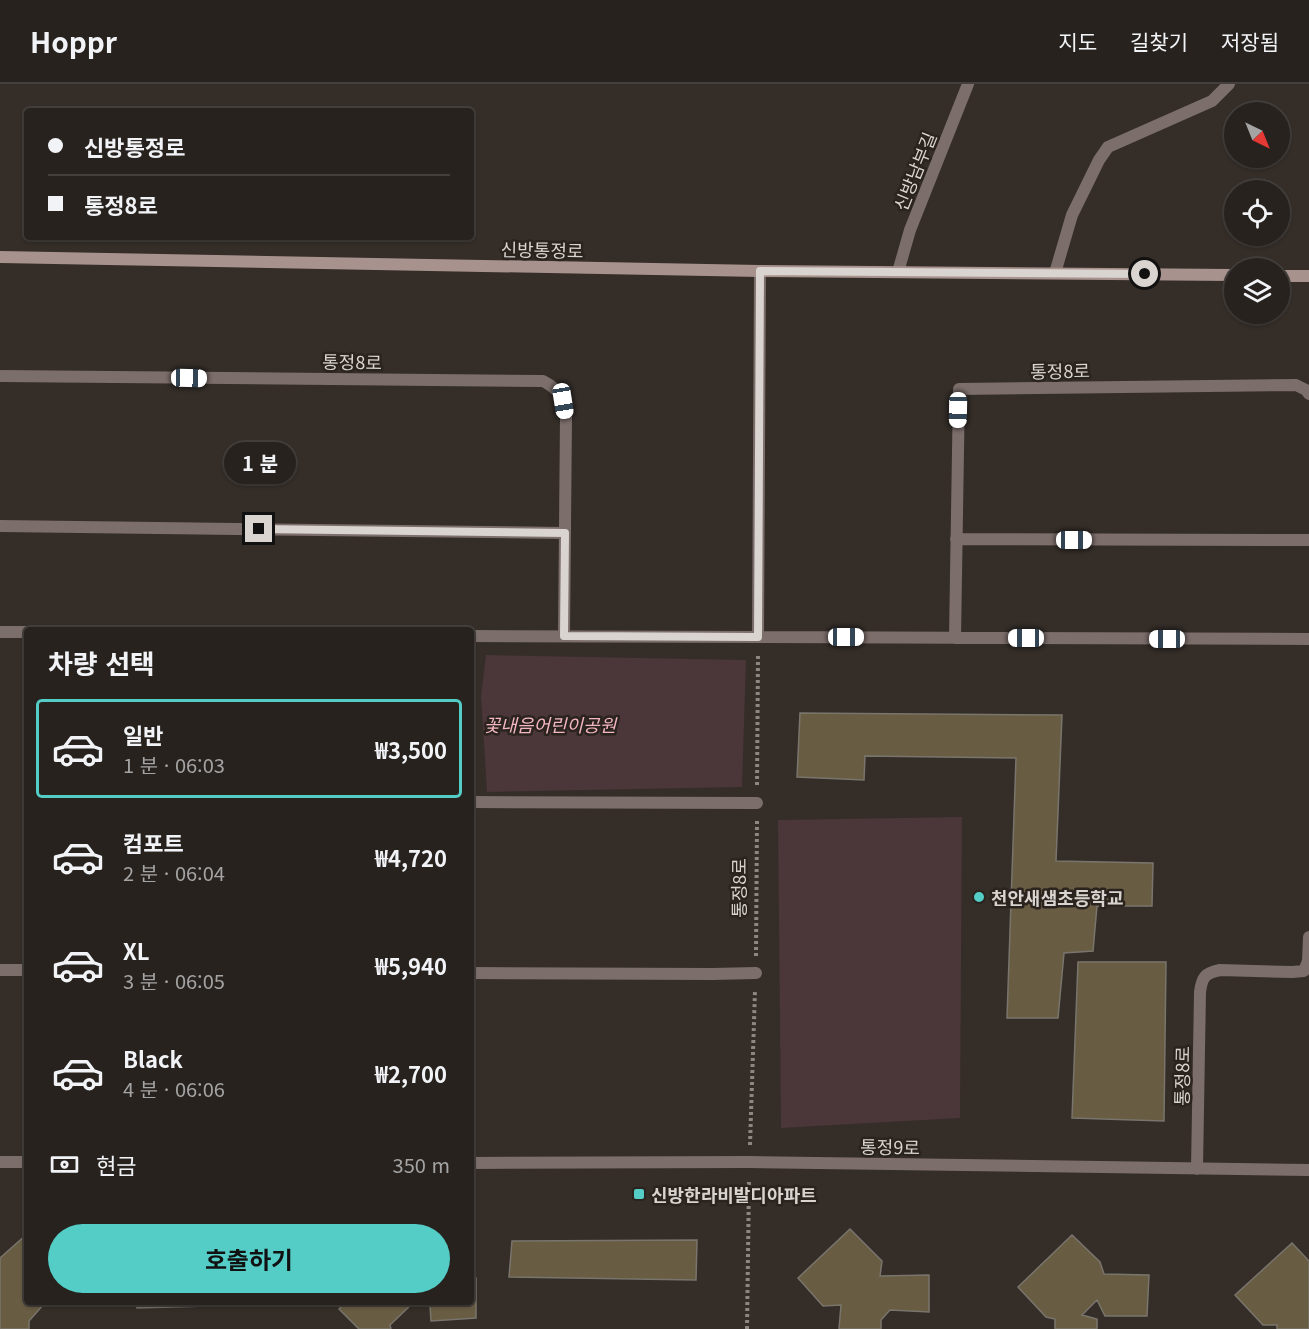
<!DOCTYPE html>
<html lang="ko">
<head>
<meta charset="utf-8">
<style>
  :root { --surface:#27221e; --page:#2f2a27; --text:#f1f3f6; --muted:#a4a4a4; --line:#433f3c; --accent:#54cdc7 }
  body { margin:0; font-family:Georgia,"Noto Sans KR",serif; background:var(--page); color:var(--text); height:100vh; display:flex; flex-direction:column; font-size:22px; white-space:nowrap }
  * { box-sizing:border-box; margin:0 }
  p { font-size:20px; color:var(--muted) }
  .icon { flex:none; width:33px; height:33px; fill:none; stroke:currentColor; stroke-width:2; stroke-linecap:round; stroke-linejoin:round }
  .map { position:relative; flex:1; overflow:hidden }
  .panel { position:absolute; left:24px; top:543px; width:450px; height:678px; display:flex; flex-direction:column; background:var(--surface); border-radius:6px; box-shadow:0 2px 4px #0004,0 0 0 2px var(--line) }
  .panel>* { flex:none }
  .top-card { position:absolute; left:24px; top:24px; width:450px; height:132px; border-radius:6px; box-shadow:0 2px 4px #0004,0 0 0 2px var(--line); display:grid; align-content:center; height:132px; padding:0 24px; background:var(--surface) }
  .needle { width:39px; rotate:137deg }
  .tools { position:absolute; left:1224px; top:18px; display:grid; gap:12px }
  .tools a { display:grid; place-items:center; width:66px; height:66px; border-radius:50%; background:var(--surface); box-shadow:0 2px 4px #0004,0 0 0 2px var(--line); font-size:30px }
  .end { position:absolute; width:27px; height:27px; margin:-14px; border:8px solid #d9d4d0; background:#111; box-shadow:0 0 0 3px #111 }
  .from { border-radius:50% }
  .bubble { position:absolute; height:42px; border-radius:21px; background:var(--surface); box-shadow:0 2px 4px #0004,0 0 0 2px var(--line); font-size:20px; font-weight:700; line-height:42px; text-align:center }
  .car { position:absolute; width:18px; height:36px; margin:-18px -9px; border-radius:8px; box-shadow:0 0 4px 2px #0007; background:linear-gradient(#fff 24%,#345 0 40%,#fff 0 76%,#345 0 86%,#fff 0) }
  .top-card b { display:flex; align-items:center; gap:21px; height:57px; font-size:22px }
  .top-card b+b { border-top:2px solid var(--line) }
  .top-card i { width:15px; height:15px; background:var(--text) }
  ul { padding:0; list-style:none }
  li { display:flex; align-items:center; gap:18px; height:99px; margin:0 12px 9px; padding:0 12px; border:3px solid transparent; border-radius:6px }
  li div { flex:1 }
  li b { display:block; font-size:22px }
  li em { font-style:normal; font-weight:700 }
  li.selected { border-color:var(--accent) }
  li>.icon { width:54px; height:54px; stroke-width:1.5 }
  h2 { padding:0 24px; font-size:27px; line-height:72px }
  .pay { display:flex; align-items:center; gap:15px; height:66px; padding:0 24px; font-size:22px }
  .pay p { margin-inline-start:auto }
  .button { display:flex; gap:12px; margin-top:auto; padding:12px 24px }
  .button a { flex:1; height:69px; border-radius:36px; background:var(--accent); color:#111; font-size:24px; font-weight:700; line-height:69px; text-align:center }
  header { display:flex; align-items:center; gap:36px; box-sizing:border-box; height:84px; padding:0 30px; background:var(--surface); border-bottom:2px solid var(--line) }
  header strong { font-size:28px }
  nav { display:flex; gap:33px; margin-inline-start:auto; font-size:21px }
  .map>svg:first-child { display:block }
  .green { fill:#4b363a }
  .building { fill:#685c43; stroke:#79756c; stroke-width:1.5 }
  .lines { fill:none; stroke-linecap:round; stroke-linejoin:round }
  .path { stroke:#8d8783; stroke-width:4; stroke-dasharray:3 3; stroke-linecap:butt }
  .lane { stroke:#7c6e6b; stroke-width:12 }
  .street { stroke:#7c6e6b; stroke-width:12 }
  .secondary { stroke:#a8928d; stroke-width:12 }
  .route { stroke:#d9d4d0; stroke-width:8 }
  .poi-dot { fill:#54cdc7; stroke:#2a231e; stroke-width:2 }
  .labels { text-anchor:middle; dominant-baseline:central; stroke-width:5; stroke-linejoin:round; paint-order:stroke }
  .street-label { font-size:18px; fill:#d9d4d0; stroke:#2a231e }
  .park-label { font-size:18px; font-style:italic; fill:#f4b7c2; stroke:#2a231e }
  .poi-label { font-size:18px; font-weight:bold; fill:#d9d4d0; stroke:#2a231e; text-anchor:start }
</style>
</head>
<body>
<header>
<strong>Hoppr</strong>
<nav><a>지도</a><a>길찾기</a><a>저장됨</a></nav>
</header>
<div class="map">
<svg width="1309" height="1245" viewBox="0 0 1309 1245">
  <rect width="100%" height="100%" fill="#342d28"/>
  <path class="green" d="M486 571 746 576 742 703 487 708 481 612Z
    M962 733 960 1034 781 1044 778 736Z"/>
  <path class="building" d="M800 629 1062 631 1056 777 1153 779 1152 822H1097L1093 867 1064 869 1058 934H1007L1016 674 865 672 864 696 797 693Z
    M1078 878H1166L1164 1037 1072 1034Z
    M850 1145 882 1177 880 1192 929 1191V1228L890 1226 881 1236V1245H839L841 1221 823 1222 798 1194Z
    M26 1151 27 1153V1218L91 1219 44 1220 29 1237V1245H0V1174Z
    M1072 1151 1100 1178 1104 1190 1149 1191 1147 1232H1105L1097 1216 1082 1231 1097 1235V1245H1055V1235L1046 1233 1018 1203Z
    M697 1156 696 1196 509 1193 512 1157Z
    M1292 1159 1309 1177V1245H1277V1241H1263L1235 1211Z
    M471 1194H476V1234L431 1237 430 1221 414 1218 390 1241 391 1245H359L339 1225 346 1218H471Z
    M136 1218H243V1221L137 1224Z"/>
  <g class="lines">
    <path class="path" d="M757 701 758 571
      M756 872 757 736
      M750 1061 755 907
      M747 1245 749 1096"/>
    <path class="lane" d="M1055 189 1072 131 1099 76 1108 63 1212 17 1229 0"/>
    <path class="street" d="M898 188 910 146 968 0
      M0 292 543 297C562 307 563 314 566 334L564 552
      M0 442 565 449
      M956 455 1309 456
      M0 548H27
      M471 552 1309 555
      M758 553 760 187
      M955 554 959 305 1296 301 1306 306 1309 310
      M471 718 757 719
      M0 886H27
      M471 889 713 890 756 889
      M0 1078H27
      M471 1079 749 1078 1309 1086
      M1197 1085 1200 908C1202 893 1205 889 1220 886L1292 888 1304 887 1308 877 1309 853"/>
    <path class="secondary" d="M0 173 760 187 1234 191
      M1280 192H1309"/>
  </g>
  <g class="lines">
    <path class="route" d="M259 445 565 449 564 552 758 553 760 187 1145 190"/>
  </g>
  <g class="poi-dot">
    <circle cx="979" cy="813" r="6"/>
    <rect x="633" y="1104" width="12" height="12" rx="3"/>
  </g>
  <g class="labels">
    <g class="street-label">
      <text transform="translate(914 87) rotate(-68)">신방남부길</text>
      <text transform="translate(542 165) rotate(1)">신방통정로</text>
      <text transform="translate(352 277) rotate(1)">통정8로</text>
      <text transform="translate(1060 286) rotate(-1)">통정8로</text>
      <text transform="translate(738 804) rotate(-90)">통정8로</text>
      <text transform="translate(1181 992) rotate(-89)">통정8로</text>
      <text transform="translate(890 1062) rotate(1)">통정9로</text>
    </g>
    <g class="park-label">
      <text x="550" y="640">꽃내음어린이공원</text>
    </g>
    <g class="poi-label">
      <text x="991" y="813">천안새샘초등학교</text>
      <text x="651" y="1110">신방한라비발디아파트</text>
    </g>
  </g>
</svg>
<div class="tools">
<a><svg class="needle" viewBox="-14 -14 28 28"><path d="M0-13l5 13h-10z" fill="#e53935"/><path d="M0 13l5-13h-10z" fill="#a4a4a4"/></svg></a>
<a><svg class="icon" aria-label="locate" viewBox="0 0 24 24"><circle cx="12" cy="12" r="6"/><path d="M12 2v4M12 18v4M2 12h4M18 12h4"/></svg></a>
<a><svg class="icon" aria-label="layers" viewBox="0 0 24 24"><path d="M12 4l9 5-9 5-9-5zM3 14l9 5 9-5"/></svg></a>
</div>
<i class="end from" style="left:1145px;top:190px"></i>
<i class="end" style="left:259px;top:445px"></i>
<div class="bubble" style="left:224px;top:358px;width:72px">1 분</div>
<i class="car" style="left:189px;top:294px;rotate:91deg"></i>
<i class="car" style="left:563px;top:317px;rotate:171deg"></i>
<i class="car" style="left:958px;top:326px;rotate:181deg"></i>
<i class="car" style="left:1074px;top:456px;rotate:90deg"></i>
<i class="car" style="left:846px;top:553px;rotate:90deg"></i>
<i class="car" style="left:1026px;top:554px;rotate:270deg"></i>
<i class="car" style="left:1167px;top:555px;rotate:270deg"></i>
<div class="top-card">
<b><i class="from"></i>신방통정로</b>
<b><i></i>통정8로</b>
</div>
<section class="panel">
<h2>차량 선택</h2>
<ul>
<li class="selected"><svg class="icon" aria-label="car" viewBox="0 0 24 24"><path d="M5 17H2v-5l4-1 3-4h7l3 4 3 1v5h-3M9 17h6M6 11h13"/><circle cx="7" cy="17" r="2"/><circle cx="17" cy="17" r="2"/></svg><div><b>일반</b><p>1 분 · 06:03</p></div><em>₩3,500</em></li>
<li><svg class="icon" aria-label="car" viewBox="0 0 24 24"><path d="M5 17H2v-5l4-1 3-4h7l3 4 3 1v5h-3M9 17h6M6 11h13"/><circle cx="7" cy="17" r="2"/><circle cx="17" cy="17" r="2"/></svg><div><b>컴포트</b><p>2 분 · 06:04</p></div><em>₩4,720</em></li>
<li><svg class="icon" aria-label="car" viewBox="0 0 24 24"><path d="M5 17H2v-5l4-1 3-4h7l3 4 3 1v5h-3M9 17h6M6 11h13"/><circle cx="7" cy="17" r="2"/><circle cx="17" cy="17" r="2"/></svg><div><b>XL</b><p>3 분 · 06:05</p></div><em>₩5,940</em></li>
<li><svg class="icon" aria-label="car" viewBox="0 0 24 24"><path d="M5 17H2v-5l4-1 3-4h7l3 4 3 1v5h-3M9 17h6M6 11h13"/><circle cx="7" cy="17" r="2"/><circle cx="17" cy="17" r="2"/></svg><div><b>Black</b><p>4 분 · 06:06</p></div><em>₩2,700</em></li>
</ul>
<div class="pay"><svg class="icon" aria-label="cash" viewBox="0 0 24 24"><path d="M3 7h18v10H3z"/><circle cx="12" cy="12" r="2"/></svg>현금<p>350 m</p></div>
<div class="button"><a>호출하기</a></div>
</section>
</div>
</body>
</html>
